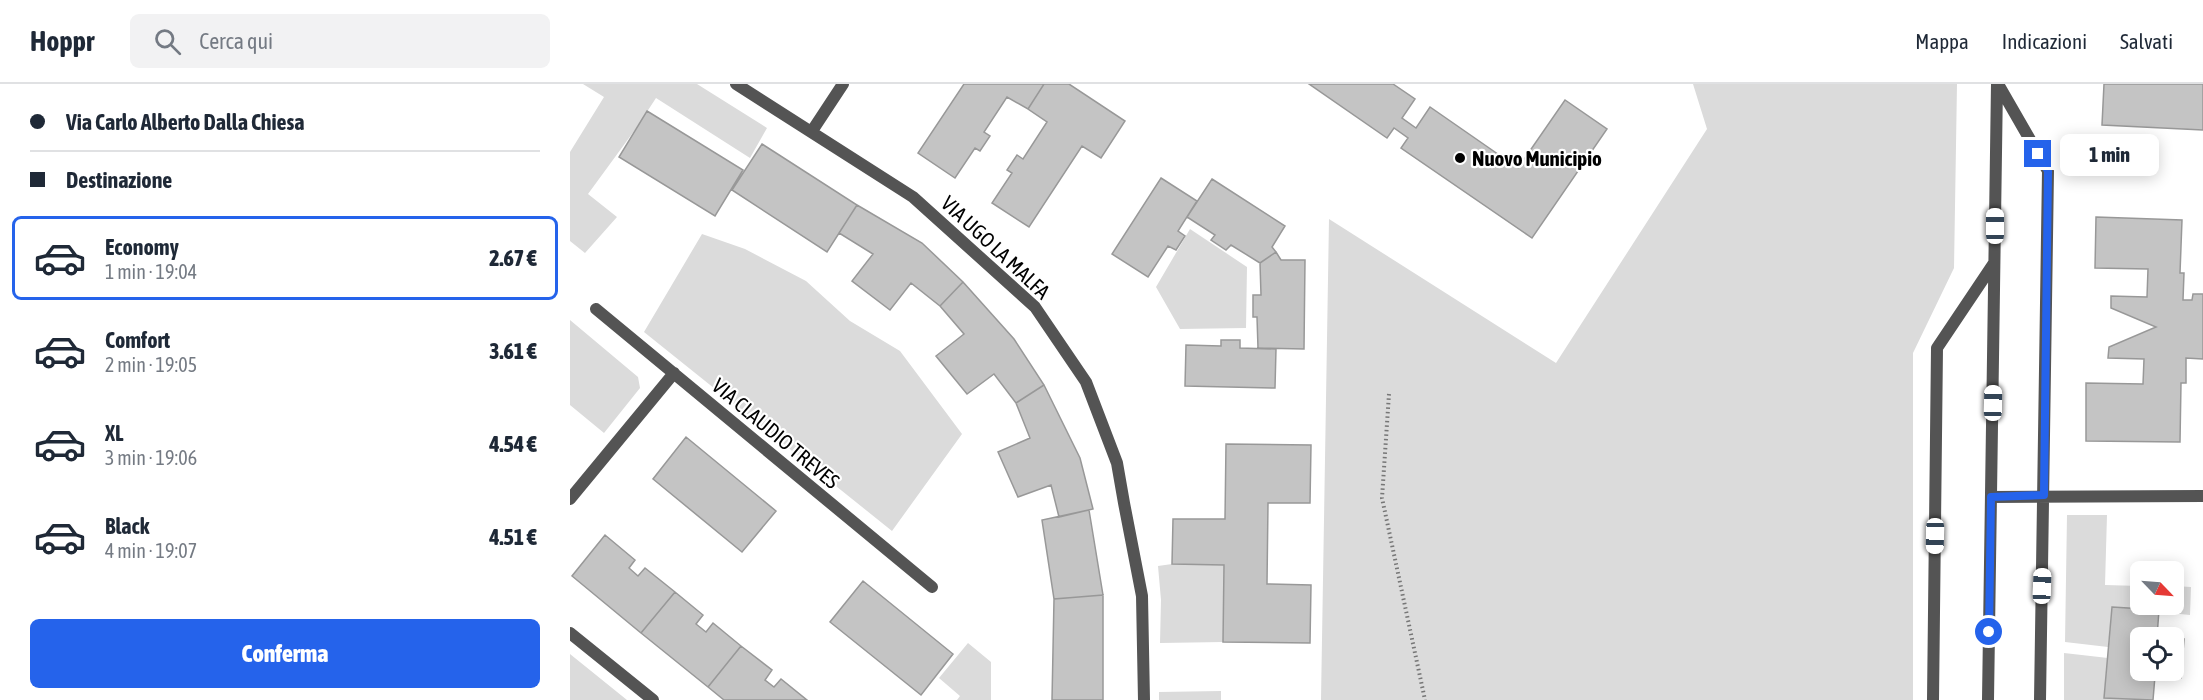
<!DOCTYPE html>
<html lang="it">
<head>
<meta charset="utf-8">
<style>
  :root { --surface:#fff; --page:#f2f2f3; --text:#1f2937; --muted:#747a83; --line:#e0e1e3; --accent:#2563eb }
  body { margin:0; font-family:"Asap Condensed",sans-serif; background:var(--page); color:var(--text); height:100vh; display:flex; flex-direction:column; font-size:22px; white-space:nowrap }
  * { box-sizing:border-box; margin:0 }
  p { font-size:20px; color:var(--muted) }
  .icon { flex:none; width:33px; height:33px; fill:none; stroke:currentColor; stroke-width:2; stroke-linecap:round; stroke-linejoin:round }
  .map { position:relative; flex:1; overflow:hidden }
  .sheet { display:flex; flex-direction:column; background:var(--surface); width:570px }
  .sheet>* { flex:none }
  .hud { display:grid; align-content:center; height:132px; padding:0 30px; background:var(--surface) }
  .needle { width:39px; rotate:115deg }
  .fabs { position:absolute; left:1560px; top:477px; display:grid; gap:12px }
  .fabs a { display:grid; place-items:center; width:54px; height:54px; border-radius:9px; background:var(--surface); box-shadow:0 3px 15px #0003; font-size:30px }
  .end { position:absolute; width:27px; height:27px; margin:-14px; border:8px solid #2563eb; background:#fff; box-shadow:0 0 0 3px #fff }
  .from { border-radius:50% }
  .bubble { position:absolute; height:42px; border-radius:9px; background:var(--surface); box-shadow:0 3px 15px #0003; font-size:20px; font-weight:800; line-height:42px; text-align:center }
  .car { position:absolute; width:18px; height:36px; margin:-18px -9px; border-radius:8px; box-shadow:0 0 4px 2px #0007; background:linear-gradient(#fff 24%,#345 0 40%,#fff 0 76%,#345 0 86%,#fff 0) }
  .hud b { display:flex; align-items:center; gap:21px; height:57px; font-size:22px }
  .hud b+b { border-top:2px solid var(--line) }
  .hud i { width:15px; height:15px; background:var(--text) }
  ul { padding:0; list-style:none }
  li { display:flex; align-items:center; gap:18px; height:84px; margin:0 12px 9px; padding:0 18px; border:3px solid transparent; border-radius:9px }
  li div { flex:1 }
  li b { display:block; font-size:22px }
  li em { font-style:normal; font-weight:800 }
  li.selected { border-color:var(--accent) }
  li>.icon { width:54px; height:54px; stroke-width:1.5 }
  .primary-button { display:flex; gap:12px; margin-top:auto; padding:12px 30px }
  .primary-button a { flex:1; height:69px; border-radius:9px; background:var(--accent); color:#fff; font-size:24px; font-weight:800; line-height:69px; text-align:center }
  header { display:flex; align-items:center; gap:36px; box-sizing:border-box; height:84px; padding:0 30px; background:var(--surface); border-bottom:2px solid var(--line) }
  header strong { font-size:28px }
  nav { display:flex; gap:33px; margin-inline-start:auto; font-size:21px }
  .search { width:420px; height:54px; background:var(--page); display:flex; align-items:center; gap:15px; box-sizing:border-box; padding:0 21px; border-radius:9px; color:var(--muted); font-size:22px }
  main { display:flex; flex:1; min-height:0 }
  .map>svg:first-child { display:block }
  .green { fill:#dbdbdb }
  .building { fill:#c4c4c4; stroke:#989898; stroke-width:1.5 }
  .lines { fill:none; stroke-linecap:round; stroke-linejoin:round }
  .path { stroke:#767676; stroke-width:4; stroke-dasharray:1.5 3; stroke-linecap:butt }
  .street { stroke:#545454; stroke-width:12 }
  .route { stroke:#2563eb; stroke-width:8 }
  .poi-dot { fill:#000; stroke:#fff; stroke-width:2 }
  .labels { text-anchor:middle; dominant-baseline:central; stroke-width:4.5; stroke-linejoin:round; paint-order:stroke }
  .poi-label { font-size:21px; font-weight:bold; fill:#000; stroke:#fff; text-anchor:start }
  .street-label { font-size:21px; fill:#000; stroke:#fff }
</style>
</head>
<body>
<header>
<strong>Hoppr</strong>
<div class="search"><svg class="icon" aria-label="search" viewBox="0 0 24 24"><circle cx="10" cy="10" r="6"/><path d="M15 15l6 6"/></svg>Cerca qui</div>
<nav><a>Mappa</a><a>Indicazioni</a><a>Salvati</a></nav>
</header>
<main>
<section class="sheet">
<div class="hud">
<b><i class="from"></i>Via Carlo Alberto Dalla Chiesa</b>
<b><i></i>Destinazione</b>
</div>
<ul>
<li class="selected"><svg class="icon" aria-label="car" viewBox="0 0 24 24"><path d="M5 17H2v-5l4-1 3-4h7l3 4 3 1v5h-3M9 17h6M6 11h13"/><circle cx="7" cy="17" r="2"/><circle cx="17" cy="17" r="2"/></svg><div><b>Economy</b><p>1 min · 19:04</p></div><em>2.67 €</em></li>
<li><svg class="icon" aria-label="car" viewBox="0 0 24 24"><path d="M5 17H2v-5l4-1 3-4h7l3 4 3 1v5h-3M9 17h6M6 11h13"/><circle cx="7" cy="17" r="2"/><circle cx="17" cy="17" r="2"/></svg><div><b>Comfort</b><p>2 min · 19:05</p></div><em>3.61 €</em></li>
<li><svg class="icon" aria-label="car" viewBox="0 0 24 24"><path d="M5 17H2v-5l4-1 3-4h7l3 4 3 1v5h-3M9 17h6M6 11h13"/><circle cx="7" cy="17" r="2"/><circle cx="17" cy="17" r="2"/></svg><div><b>XL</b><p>3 min · 19:06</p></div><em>4.54 €</em></li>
<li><svg class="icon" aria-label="car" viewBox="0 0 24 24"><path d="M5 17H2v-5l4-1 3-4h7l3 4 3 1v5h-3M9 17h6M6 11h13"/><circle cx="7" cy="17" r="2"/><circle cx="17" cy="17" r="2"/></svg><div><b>Black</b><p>4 min · 19:07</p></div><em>4.51 €</em></li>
</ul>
<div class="primary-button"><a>Conferma</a></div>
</section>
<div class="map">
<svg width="1633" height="616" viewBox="0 0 1633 616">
  <rect width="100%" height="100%" fill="#fff"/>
  <path class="green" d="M13 0H127L197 44 180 74 86 14 67 43 18 110 47 133 15 169 0 157V68L34 13Z
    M1123 0H1387L1384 184 1343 269V616H751L759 135 986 279 1137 45Z
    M620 145 677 183 676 244 610 245 586 203Z
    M132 150 175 165 236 197 280 237 330 267 392 350 322 447 74 248Z
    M0 236 68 293 70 304 34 349 0 321Z
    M1497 431H1537L1535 501 1570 502V520H1604V502L1621 503 1620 531 1542 523 1538 563 1495 558Z
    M602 480 654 481 653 558 590 559 591 516 588 482Z
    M398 559 421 578V616H387L390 612 369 594Z
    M1494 569 1538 574 1534 611 1566 616H1494Z
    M0 570 57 616H0Z
    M651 607V616H589V608Z"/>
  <path class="building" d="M394 0H474L458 25 437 13 414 48 420 52 410 67 405 64 385 94 348 69Z
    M474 0H499L555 37 531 74 512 62 459 143 422 119 442 89 437 86 447 71 453 75 477 38 458 25Z
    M739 0H823L845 15 832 34 846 44 860 23 948 84 995 16 1037 45 962 154 831 64 838 54 824 44 817 54Z
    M1534 0H1633V46L1532 41Z
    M77 27 173 86 145 132 49 73Z
    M192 60 287 121 257 168 162 106Z
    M591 94 627 117 608 147 615 152 606 166 598 162 578 193 542 170Z
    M642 95 715 142 702 163 706 168 690 179 661 161 656 166 641 156 645 151 617 133Z
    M287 121 352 159 393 198 370 222 341 199 320 226 282 197 303 170 269 149Z
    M1526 133 1612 136 1610 189H1614L1613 216H1622L1623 210H1633V275L1616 274V299H1611L1610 358 1516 357V299L1573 300 1574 275 1538 274 1539 263 1586 243 1541 224V212L1577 213 1578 185 1525 184Z
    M706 168 711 176H735L734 265 688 264 687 233H683V211H691L690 179Z
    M393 198 444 255 474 301 446 319 424 290 397 310 366 272 394 250 370 222Z
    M651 256H670V264L706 265 705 304 615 302 616 261 651 262Z
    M474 301 510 374 523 425 489 433 481 401 448 413 428 368 460 354 446 319Z
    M116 353 206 427 172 468 83 395Z
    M656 360 741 361 740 419H698L697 500 741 501 740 559 653 558 654 481 602 480 603 435H655Z
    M519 426 533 511 484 515 472 436Z
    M35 451 65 476 59 484 68 492 75 484 105 508 71 549 2 492Z
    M293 497 383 570 351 611 260 538Z
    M105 508 133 531 126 540 136 548 143 539 171 562 138 603 71 549Z
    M533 511V616H482L484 515Z
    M1542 523 1589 526 1587 553 1589 554H1570V586H1604V555H1614L1611 594 1585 592 1583 616 1534 614Z
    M171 562 202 586 195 596 204 603 211 595 237 616H154L138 603Z"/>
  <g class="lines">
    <path class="path" d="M819 310 812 414 855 616"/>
    <path class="street" d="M166 0 343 113 465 223 516 298 547 379 554 419 572 512 574 616
      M1428 0 1478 87 1470 616
      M242 47 273 0
      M26 225 362 503
      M1421 413 1633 412
      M0 415 104 289
      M0 549 83 616
      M1363 616 1367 264 1424 179
      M1418 616 1427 0"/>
  </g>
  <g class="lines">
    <path class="route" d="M1419 548 1421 413 1474 411 1478 87 1468 70"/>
  </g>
  <circle class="poi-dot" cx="890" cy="74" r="6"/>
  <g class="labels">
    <g class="poi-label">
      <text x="902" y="74">Nuovo Municipio</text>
    </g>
    <g class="street-label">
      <text transform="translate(426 163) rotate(43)">VIA UGO LA MALFA</text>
      <text transform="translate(206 349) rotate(40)">VIA CLAUDIO TREVES</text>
    </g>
  </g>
</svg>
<div class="fabs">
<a><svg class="needle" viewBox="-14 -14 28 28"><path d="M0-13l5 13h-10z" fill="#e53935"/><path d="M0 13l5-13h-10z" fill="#747a83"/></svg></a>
<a><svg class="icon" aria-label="locate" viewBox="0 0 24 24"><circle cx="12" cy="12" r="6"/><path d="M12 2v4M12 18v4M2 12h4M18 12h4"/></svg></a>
</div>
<i class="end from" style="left:1419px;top:548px"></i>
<i class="end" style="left:1468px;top:70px"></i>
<div class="bubble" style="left:1490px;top:50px;width:99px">1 min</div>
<i class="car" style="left:1425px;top:142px;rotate:0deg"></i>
<i class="car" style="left:1423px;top:319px;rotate:1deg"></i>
<i class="car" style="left:1365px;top:452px;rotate:181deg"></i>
<i class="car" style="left:1472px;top:502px;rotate:2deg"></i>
</div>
</main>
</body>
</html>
